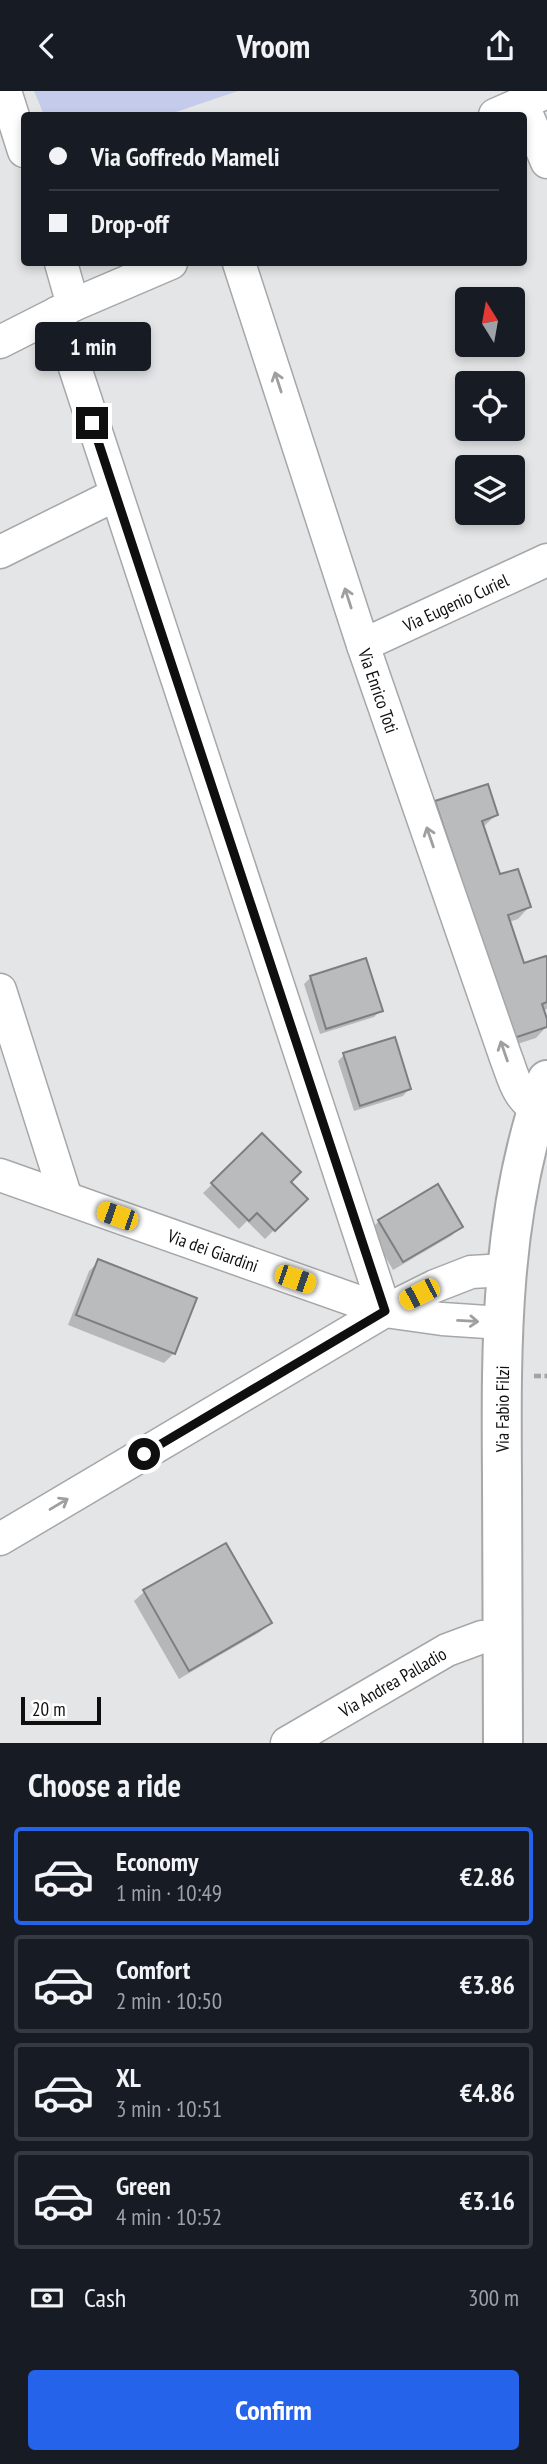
<!DOCTYPE html>
<html lang="en">
<head>
<meta charset="utf-8">
<style>
  :root { --surface:#171b24; --page:#20242c; --text:#f1f3f6; --muted:#9ea1a6; --line:#363941; --accent:#2563eb }
  body { margin:0; font-family:"PT Sans Narrow",sans-serif; background:var(--page); color:var(--text); height:100vh; display:flex; flex-direction:column; font-size:26px; white-space:nowrap }
  * { box-sizing:border-box; margin:0 }
  p { font-size:23px; color:var(--muted) }
  .icon { flex:none; width:38px; height:38px; fill:none; stroke:currentColor; stroke-width:2; stroke-linecap:round; stroke-linejoin:round }
  .map { position:relative; height:1652px; overflow:hidden }
  .details { display:flex; flex-direction:column; background:var(--surface); flex:1 }
  .details>* { flex:none }
  .guide { position:absolute; left:21px; top:21px; width:506px; height:154px; border-radius:7px; box-shadow:0 4px 10px #0003; display:grid; align-content:center; height:154px; padding:0 28px; background:var(--surface) }
  .needle { width:46px; rotate:349deg }
  .fabs { position:absolute; left:455px; top:196px; display:grid; gap:14px }
  .fabs a { display:grid; place-items:center; width:70px; height:70px; border-radius:7px; background:var(--surface); box-shadow:0 4px 10px #0003; font-size:35px }
  .scale { position:absolute; left:21px; bottom:18px; width:80px; box-sizing:border-box; padding-left:7px; border:4px solid #0f0f10; border-top:0; font-size:19px; line-height:24px; white-space:nowrap; color:#0f0f10; -webkit-text-stroke:5px #fff; paint-order:stroke }
  .end { position:absolute; width:32px; height:32px; margin:-16px; border:9px solid #0f0f10; background:#fff; box-shadow:0 0 0 4px #fff }
  .from { border-radius:50% }
  .bubble { position:absolute; height:49px; border-radius:7px; background:var(--surface); box-shadow:0 4px 10px #0003; font-size:23px; font-weight:800; line-height:49px; text-align:center }
  .car { position:absolute; width:21px; height:42px; margin:-21px -10px; border-radius:9px; box-shadow:0 0 5px 2px #0007; background:linear-gradient(#f5c518 24%,#345 0 40%,#f5c518 0 76%,#345 0 86%,#f5c518 0) }
  .guide b { display:flex; align-items:center; gap:24px; height:66px; font-size:26px }
  .guide b+b { border-top:2px solid var(--line) }
  .guide i { width:18px; height:18px; background:var(--text) }
  ul { padding:0; list-style:none }
  li { display:flex; align-items:center; gap:21px; height:98px; margin:0 14px 10px; padding:0 14px; border:4px solid var(--line); border-radius:7px }
  li div { flex:1 }
  li b { display:block; font-size:26px }
  li em { font-style:normal; font-weight:800 }
  li.active { border-color:var(--accent) }
  li>.icon { width:63px; height:63px; stroke-width:1.5 }
  h2 { padding:0 28px; font-size:32px; line-height:84px }
  .pay { display:flex; align-items:center; gap:18px; height:77px; padding:0 28px; font-size:26px }
  .pay p { margin-inline-start:auto }
  .cta { display:flex; gap:14px; margin-top:auto; padding:14px 28px }
  .cta a { flex:1; height:80px; border-radius:7px; background:var(--accent); color:#fff; font-size:28px; font-weight:800; line-height:80px; text-align:center }
  header { display:flex; justify-content:space-between; align-items:center; height:91px; padding:0 28px; background:var(--surface); font-size:32px; font-weight:800 }
  .map>svg:first-child { display:block }
  .green { fill:#c5cceb }
  .shadow { fill:#0003 }
  .building { fill:#babbbd; stroke:#7d7e80; stroke-width:2 }
  .lines { fill:none; stroke-linecap:round; stroke-linejoin:round }
  .minor-casing { stroke:#a6a7a9; stroke-width:35 }
  .tertiary-casing { stroke:#a6a7a9; stroke-width:42 }
  .path { stroke:#a2a3a4; stroke-width:4.5; stroke-dasharray:7 3.5; stroke-linecap:butt }
  .minor { stroke:#fff; stroke-width:32 }
  .tertiary { stroke:#fff; stroke-width:38 }
  .oneway { stroke:#9f9f9f }
  .route { stroke:#0f0f10; stroke-width:9 }
  .labels { text-anchor:middle; dominant-baseline:central; stroke-width:5; stroke-linejoin:round; paint-order:stroke }
  .street-label { font-size:18px; fill:#0f0f10; stroke:#fff }
</style>
</head>
<body>
<header><svg class="icon" aria-label="back" viewBox="0 0 24 24"><path d="M15 5l-7 7 7 7"/></svg>Vroom<svg class="icon" aria-label="share" viewBox="0 0 24 24"><path d="M12 15V3M7 8l5-5 5 5M5 13v7h14v-7"/></svg></header>
<div class="map">
<svg width="547" height="1652" viewBox="0 0 547 1652">
  <rect width="100%" height="100%" fill="#e4e5e7"/>
  <path class="green" d="M34 0H238L167 24H44Z"/>
  <path class="shadow" d="M436 712 496 724 483 736 499 786 529 816 518 828 509 831 523 874 547 872V918L542 920 547 935 536 947 502 958 424 723Z
    M311 886 381 919 374 926 320 943 304 893Z
    M344 964 409 998 403 1005 354 1020 338 970Z
    M262 1045 289 1091 305 1108 265 1148 247 1130 239 1138 203 1102Z
    M379 1130 461 1136 451 1145 393 1179 370 1139Z
    M99 1170 174 1262 164 1272 68 1234 89 1180Z
    M225 1454 270 1532 260 1541 179 1588 134 1510 144 1501Z"/>
  <path class="building" d="M488 693 498 724 482 730 500 783 518 778 531 816 508 824 524 872 546 865 547 867V911L542 913 547 928V936L514 947 435 710Z
    M366 867 383 920 326 938 310 885Z
    M395 946 411 998 360 1015 343 962Z
    M262 1042 301 1081 291 1091 308 1108 275 1140 257 1122 249 1130 211 1092Z
    M438 1093 463 1136 403 1171 378 1129Z
    M98 1168 197 1207 175 1263 76 1224Z
    M226 1452 272 1532 189 1580 143 1499Z"/>
  <g class="lines">
    <g class="minor-casing">
      <g id="minor">
        <path d="M5 0 24 60"/>
        <path d="M522 12 547 71"/>
        <path d="M495 24 547 1"/>
        <path d="M61 172 73 214"/>
        <path id="s1" d="M239 172 363 554 506 967C514 988 517 1006 537 1018"/>
        <path d="M57 222 385 1220"/>
        <path d="M0 251 73 214 171 172"/>
        <path d="M0 461 115 404"/>
        <path id="s2" d="M363 554 547 469"/>
        <path d="M0 899 66 1107"/>
        <path id="s3" d="M0 1084 385 1220 442 1228 502 1232"/>
        <path d="M0 1448 385 1220 435 1195 471 1181 506 1179"/>
        <path id="s4" d="M287 1652 447 1559 482 1546 503 1548"/>
      </g>
    </g>
    <g class="tertiary-casing">
      <g id="tertiary">
        <path id="s5" d="M503 1652C503 1564 502 1475 502 1387 501 1250 500 1120 547 989"/>
      </g>
    </g>
    <path class="path" d="M534 1285H547"/>
    <use href="#minor" class="minor"/>
    <use href="#tertiary" class="tertiary"/>
  </g>
  <defs><path id="oneway-shaft" d="M-6 0H5M1.5-3L5.5 0L1.5 3" fill="none" stroke-width="1.6" stroke-linecap="round" stroke-linejoin="round" transform="scale(1.75)"/></defs>
  <g class="oneway">
    <use href="#oneway-shaft" transform="translate(278 291) rotate(-108)"/>
    <use href="#oneway-shaft" transform="translate(348 507) rotate(-108)"/>
    <use href="#oneway-shaft" transform="translate(430 746) rotate(-109)"/>
    <use href="#oneway-shaft" transform="translate(504 960) rotate(-109)"/>
    <use href="#oneway-shaft" transform="translate(468 1230) rotate(3)"/>
    <use href="#oneway-shaft" transform="translate(59 1413) rotate(-31)"/>
  </g>
  <g class="lines">
    <path class="route" d="M92 332 385 1220 144 1363"/>
  </g>
  <g class="labels">
    <g class="street-label">
      <text stroke="none"><textPath href="#s2" startOffset="102">Via Eugenio Curiel</textPath></text>
      <text stroke="none"><textPath href="#s1" startOffset="450">Via Enrico Toti</textPath></text>
      <text stroke="none"><textPath href="#s3" startOffset="226">Via dei Giardini</textPath></text>
      <text stroke="none"><textPath href="#s5" startOffset="334">Via Fabio Filzi</textPath></text>
      <text stroke="none"><textPath href="#s4" startOffset="122">Via Andrea Palladio</textPath></text>
    </g>
  </g>
</svg>
<div class="fabs">
<a><svg class="needle" viewBox="-14 -14 28 28"><path d="M0-13l5 13h-10z" fill="#e53935"/><path d="M0 13l5-13h-10z" fill="#9ea1a6"/></svg></a>
<a><svg class="icon" aria-label="locate" viewBox="0 0 24 24"><circle cx="12" cy="12" r="6"/><path d="M12 2v4M12 18v4M2 12h4M18 12h4"/></svg></a>
<a><svg class="icon" aria-label="layers" viewBox="0 0 24 24"><path d="M12 4l9 5-9 5-9-5zM3 14l9 5 9-5"/></svg></a>
</div>
<div class="scale">20 m</div>
<i class="end from" style="left:144px;top:1363px"></i>
<i class="end" style="left:92px;top:332px"></i>
<div class="bubble" style="left:35px;top:231px;width:116px">1 min</div>
<i class="car" style="left:117px;top:1125px;rotate:289deg"></i>
<i class="car" style="left:295px;top:1188px;rotate:109deg"></i>
<i class="car" style="left:419px;top:1203px;rotate:243deg"></i>
<div class="guide">
<b><i class="from"></i>Via Goffredo Mameli</b>
<b><i></i>Drop-off</b>
</div>
</div>
<section class="details">
<h2>Choose a ride</h2>
<ul>
<li class="active"><svg class="icon" aria-label="car" viewBox="0 0 24 24"><path d="M5 17H2v-5l4-1 3-4h7l3 4 3 1v5h-3M9 17h6M6 11h13"/><circle cx="7" cy="17" r="2"/><circle cx="17" cy="17" r="2"/></svg><div><b>Economy</b><p>1 min · 10:49</p></div><em>€2.86</em></li>
<li><svg class="icon" aria-label="car" viewBox="0 0 24 24"><path d="M5 17H2v-5l4-1 3-4h7l3 4 3 1v5h-3M9 17h6M6 11h13"/><circle cx="7" cy="17" r="2"/><circle cx="17" cy="17" r="2"/></svg><div><b>Comfort</b><p>2 min · 10:50</p></div><em>€3.86</em></li>
<li><svg class="icon" aria-label="car" viewBox="0 0 24 24"><path d="M5 17H2v-5l4-1 3-4h7l3 4 3 1v5h-3M9 17h6M6 11h13"/><circle cx="7" cy="17" r="2"/><circle cx="17" cy="17" r="2"/></svg><div><b>XL</b><p>3 min · 10:51</p></div><em>€4.86</em></li>
<li><svg class="icon" aria-label="car" viewBox="0 0 24 24"><path d="M5 17H2v-5l4-1 3-4h7l3 4 3 1v5h-3M9 17h6M6 11h13"/><circle cx="7" cy="17" r="2"/><circle cx="17" cy="17" r="2"/></svg><div><b>Green</b><p>4 min · 10:52</p></div><em>€3.16</em></li>
</ul>
<div class="pay"><svg class="icon" aria-label="cash" viewBox="0 0 24 24"><path d="M3 7h18v10H3z"/><circle cx="12" cy="12" r="2"/></svg>Cash<p>300 m</p></div>
<div class="cta"><a>Confirm</a></div>
</section>
</body>
</html>
